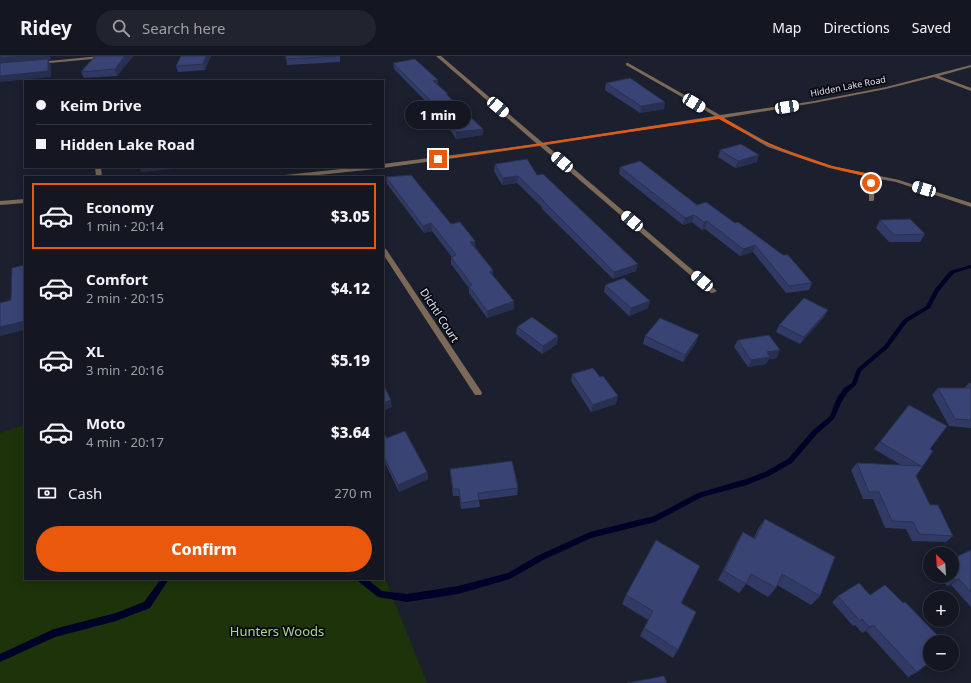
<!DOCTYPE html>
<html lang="en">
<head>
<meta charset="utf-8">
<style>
  :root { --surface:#141722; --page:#21242f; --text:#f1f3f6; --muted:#9d9fa5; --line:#333640; --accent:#ea580c }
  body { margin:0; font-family:"Noto Sans",sans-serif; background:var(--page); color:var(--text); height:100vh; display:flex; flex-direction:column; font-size:15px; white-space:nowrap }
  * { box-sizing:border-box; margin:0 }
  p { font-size:13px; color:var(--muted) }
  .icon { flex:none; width:22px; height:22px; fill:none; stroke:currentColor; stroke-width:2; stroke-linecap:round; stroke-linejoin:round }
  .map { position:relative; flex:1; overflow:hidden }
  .details { position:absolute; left:24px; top:120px; width:360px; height:404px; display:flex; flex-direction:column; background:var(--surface); border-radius:0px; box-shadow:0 2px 10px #0003,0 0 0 1px var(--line) }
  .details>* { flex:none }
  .guide { position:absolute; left:24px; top:24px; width:360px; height:88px; border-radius:0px; box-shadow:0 2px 10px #0003,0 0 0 1px var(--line); display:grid; align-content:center; height:88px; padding:0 12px; background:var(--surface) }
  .needle { width:26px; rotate:335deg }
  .controls { position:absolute; left:923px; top:491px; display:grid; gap:8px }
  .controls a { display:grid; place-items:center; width:36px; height:36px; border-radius:50%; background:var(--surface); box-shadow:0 2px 10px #0003,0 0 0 1px var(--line); font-size:20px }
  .end { position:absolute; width:18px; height:18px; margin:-9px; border:5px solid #ea580c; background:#fff; box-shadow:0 0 0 2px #fff }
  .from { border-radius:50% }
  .bubble { position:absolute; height:28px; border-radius:14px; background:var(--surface); box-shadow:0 2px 10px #0003,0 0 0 1px var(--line); font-size:13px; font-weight:800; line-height:28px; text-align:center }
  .car { position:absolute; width:12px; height:24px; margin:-12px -6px; border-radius:5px; box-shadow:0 0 3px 1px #0007; background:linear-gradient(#fff 24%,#345 0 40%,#fff 0 76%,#345 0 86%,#fff 0) }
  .guide b { display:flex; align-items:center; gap:14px; height:38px; font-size:15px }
  .guide b+b { border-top:1px solid var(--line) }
  .guide i { width:10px; height:10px; background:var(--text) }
  ul { padding:7px 0 0; list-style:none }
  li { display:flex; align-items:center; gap:12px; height:66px; margin:0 8px 6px; padding:0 4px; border:2px solid transparent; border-radius:0px }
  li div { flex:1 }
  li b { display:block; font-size:15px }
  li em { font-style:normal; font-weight:800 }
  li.on { border-color:var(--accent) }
  li>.icon { width:36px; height:36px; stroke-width:1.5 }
  .pay { display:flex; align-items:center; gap:10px; height:44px; padding:0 12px; font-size:15px }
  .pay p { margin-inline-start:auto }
  .button { display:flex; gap:8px; margin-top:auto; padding:8px 12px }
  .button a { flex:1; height:46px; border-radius:24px; background:var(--accent); color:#fff; font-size:16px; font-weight:800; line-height:46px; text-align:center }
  header { display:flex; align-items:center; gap:24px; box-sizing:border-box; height:56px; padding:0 20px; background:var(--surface); border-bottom:1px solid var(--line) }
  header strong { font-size:19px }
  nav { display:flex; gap:22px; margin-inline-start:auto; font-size:14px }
  .search { width:280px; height:36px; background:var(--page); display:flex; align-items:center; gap:10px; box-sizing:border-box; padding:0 14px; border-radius:22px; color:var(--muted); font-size:15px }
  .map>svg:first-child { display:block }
  .green { fill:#1d3309 }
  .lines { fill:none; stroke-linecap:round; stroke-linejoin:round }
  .stream { fill:#000128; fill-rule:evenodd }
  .minor { fill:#7d6957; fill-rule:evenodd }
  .wall { fill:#313a64 }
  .shaded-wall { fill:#283051 }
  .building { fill:#394474; stroke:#283051 }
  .route { fill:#ea580c }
  .labels { text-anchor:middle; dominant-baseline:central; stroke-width:3.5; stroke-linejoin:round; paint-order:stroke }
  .far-street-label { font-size:9px; fill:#e2e5f0; stroke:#080910 }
  .street-label { font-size:11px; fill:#e2e5f0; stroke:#080910 }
  .near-park-label { font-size:13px; fill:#aad88b; stroke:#080910 }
</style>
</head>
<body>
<header>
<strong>Ridey</strong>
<div class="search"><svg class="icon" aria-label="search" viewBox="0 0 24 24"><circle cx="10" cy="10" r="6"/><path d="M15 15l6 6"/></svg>Search here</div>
<nav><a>Map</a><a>Directions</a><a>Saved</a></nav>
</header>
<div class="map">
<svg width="971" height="627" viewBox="0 0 971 627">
  <rect width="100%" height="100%" fill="#1b1f2e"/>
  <path class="green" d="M25 369V523H383V517L427 627H0V377Z"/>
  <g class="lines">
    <path class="stream" d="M971 209V212L954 217 939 235 930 252 907 266 888 292 861 315 856 329 848 336 842 345 834 363 817 378 792 407 769 420 747 429 702 441 655 466 591 482 543 504 510 523 458 538 407 546 378 541 358 525 357 523H367L382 535 407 538 458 530 508 517 537 500 590 476 654 460 698 437 746 423 765 416 788 403 813 374 830 360 837 342 844 332 852 327 857 313 884 290 903 264 926 250 935 233 950 215Z
      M161 523H169L150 552 116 565 55 581 0 606V598L54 573 116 557 144 546Z"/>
    <path class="minor" d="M100 0 105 1 103 2 39 8 37 7 39 6Z
      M436 0H441L543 87 715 60 626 9V7H628L720 59 814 45 886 31 971 9V11L939 20 971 32V35L934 21 886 33 814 47 724 62 772 89 832 110 899 124 971 147V151L896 126 875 122 874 144 873 145H869V121L829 112 768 91 719 62 546 89 717 235 713 237H711L540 90 383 112 381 111H383V108L537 88Z
      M95 111H101L102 121H96Z
      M360 111H378L375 113 300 121H282L285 119Z
      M25 143V147L0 149V145Z
      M383 191 386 193 481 335 482 337 481 339H475L383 198Z"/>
  </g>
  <path class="wall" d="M133 0 117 20 84 22 81 16Z
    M181 0H211L205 14 178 16 176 10Z
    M340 0V6L287 9 286 3Z
    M393 7 438 29 448 40 483 73V79L456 83 445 65 394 13Z
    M606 27 665 46 664 53 640 57 605 34Z
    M720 94 757 106 735 112 718 101Z
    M495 108 537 119 636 215 613 223 542 153V151L517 127 502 129 494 115Z
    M620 111 697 149 812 227 809 234 786 237 753 196 740 200 705 173 702 174 692 166 683 169 619 118Z
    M386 121 451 168 476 192 493 214V220L514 245V253L487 262 469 237V232L451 208V200L432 175 424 177 387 128Z
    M880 164 925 178 920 186H889L876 172Z
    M605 229 650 245 648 252 629 260 604 236Z
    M828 254 824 261 800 288 776 276 779 269Z
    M517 271 558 280 557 288 542 298 516 278Z
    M645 280 696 287 683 306 643 288Z
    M738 284 777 302 769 303 766 308 748 311 734 291Z
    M572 318 600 321 618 340 616 348 591 356 571 325Z
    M969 327H971V372L949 370 932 339 938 332H964Z
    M909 349 930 393 916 420 930 449 953 480 946 486 912 485 906 473 885 472 873 443H863L851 414 857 407 901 409 874 393Z
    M383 381 387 382 427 416 428 423 399 436 384 405H383Z
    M450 413 518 432 517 439 479 444 480 451 461 453 459 440H453Z
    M765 463 820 540 811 549 777 529 776 532 768 541 746 528 739 537 718 524 737 486 743 476 754 482 758 473Z
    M971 494V551L951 529 947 530 938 520H952Z
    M859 527 917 616 908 621 866 575 862 577 855 569 853 570 832 546 838 540Z
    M626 539 681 547 678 594 673 602 640 580 648 564 622 548Z"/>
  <path class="shaded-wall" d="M24 0H50L51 4H48L51 9V21L0 26V2Z
    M125 0H133L117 20 115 13Z
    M206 0H211L205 14 203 8Z
    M438 24V30L433 25Z
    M665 46 664 53 640 57 641 50Z
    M483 73V79L456 83V76Z
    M759 99 757 106 735 112 738 105Z
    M139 111H174V113L141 116Z
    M518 120 517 127 502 129 503 122Z
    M694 159 692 166 683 169 685 162Z
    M707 165 705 173 702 174 704 166Z
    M431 167 432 175 424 177 423 170Z
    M475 185 476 192 470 186Z
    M755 189 753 196 740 200 743 193Z
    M638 208 636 215 613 223 614 216Z
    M493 214V222L490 216Z
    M514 245V253L487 262V255Z
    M650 245 648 252 629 260 631 252Z
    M828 254 824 261 800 288 804 281Z
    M25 265V274L0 280V271Z
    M699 279 696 287 683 306 685 299Z
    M558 280 557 288 542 298 543 290Z
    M780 294 777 302 769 303 766 308 748 311 751 304 767 296Z
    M618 340 616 348 591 356 593 349Z
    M391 344 392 351 383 355V347Z
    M427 416 428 423 399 436 398 429Z
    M959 523 951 529 947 530 955 524Z
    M873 569 866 575 862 577 869 571Z"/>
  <path class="building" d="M0 0H24L0 2Z
    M95 0H125L115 13 81 16Z
    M181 0H206L203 8 176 10Z
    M286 0H336L286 3Z
    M48 3V15L0 20V7Z
    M415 3 438 24 433 25 448 38H446L483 73 456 76 445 59 393 7Z
    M630 22 665 46 641 50 606 27Z
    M741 88 759 99 738 105 720 94Z
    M527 103 537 119 543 118 638 208 614 216 543 145H544L518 120 503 122 495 108Z
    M640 105 697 149 706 146 735 167 738 166 783 199H788L812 227 789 230 755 189 743 193 707 165 704 166 694 159 685 162 620 111Z
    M411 119 451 168 460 166 475 185 470 186 493 214 490 216 514 245 487 255 469 230 472 229 451 201 456 199 431 167 423 170 386 121Z
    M910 163 925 178 894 179 880 164Z
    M25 182V265L0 271V247L11 244 12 212 24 209Z
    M624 222 650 245 631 252 605 229Z
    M804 242 828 254 804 281 779 269Z
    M532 261 558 280 543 290 517 271Z
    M660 262 699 279 685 299 645 280Z
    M769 279 780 294 767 296 770 301 751 304 738 284Z
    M593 312 600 321 603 320 618 340 593 349 572 318Z
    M383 328 391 344 383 347Z
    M938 332H971V364L955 363Z
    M909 349 947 370 930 393 933 395 916 420 930 449H938L953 480 919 478 913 466 892 465 879 436H869L857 407 921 410 880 386Z
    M405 375 427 416 398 429 383 399V381L386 380 387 382Z
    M512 405 518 432 478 437 479 444 461 447 459 433H453L450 413Z
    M765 463 835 501 820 540 782 518 776 532 751 518 746 528 724 515 743 476 755 483Z
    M656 484 700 510 681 547 696 556 678 594 644 572 653 555 626 539Z
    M971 494V536L959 523 955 524 952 520V503Z
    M859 527 870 539 885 529 903 547 905 546 944 586H930V606L917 616 873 569 869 571 862 563 860 565 838 540Z
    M664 620 667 627H627Z"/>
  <path class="route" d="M720 60 757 82 790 96 832 110 874 119V127H869L870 121C812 109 769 92 719 63L438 104 436 103Z"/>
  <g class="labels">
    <g class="far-street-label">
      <text transform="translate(848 30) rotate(-11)">Hidden Lake Road</text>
    </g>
    <g class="street-label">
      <text transform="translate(440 259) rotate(57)">Dichtl Court</text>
    </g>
    <g class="near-park-label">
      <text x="277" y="575">Hunters Woods</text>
    </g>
  </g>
</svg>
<div class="controls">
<a><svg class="needle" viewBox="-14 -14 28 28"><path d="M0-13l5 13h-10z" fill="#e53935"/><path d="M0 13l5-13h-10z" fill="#9d9fa5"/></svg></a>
<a>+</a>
<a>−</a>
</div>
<i class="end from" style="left:871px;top:127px"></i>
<i class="end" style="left:438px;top:103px"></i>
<div class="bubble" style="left:405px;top:45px;width:66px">1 min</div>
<i class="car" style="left:694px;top:47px;rotate:121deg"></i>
<i class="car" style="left:498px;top:51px;rotate:131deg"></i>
<i class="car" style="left:787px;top:51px;rotate:81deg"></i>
<i class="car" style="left:562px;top:106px;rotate:311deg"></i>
<i class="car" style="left:924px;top:133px;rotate:287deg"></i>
<i class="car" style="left:632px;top:165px;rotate:311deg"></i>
<i class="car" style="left:702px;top:225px;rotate:311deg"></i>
<div class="guide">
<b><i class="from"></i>Keim Drive</b>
<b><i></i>Hidden Lake Road</b>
</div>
<section class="details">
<ul>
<li class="on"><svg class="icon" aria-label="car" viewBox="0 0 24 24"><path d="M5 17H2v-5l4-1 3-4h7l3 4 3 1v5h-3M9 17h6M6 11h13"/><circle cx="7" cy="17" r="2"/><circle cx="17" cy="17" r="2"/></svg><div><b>Economy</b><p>1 min · 20:14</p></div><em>$3.05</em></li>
<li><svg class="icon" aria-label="car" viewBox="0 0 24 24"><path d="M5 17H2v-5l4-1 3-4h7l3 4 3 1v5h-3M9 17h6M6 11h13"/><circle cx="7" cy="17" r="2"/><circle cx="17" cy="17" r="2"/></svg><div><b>Comfort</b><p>2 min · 20:15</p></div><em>$4.12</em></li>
<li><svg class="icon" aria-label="car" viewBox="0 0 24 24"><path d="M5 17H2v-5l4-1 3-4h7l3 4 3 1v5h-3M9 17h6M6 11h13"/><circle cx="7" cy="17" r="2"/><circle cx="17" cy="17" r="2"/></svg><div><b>XL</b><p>3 min · 20:16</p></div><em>$5.19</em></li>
<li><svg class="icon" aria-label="car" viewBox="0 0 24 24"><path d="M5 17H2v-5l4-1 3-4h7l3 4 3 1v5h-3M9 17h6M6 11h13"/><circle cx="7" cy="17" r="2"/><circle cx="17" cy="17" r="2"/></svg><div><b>Moto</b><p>4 min · 20:17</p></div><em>$3.64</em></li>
</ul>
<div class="pay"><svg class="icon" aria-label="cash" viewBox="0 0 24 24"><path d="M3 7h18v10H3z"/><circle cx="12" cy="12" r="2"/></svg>Cash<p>270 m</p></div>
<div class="button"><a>Confirm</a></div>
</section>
</div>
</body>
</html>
